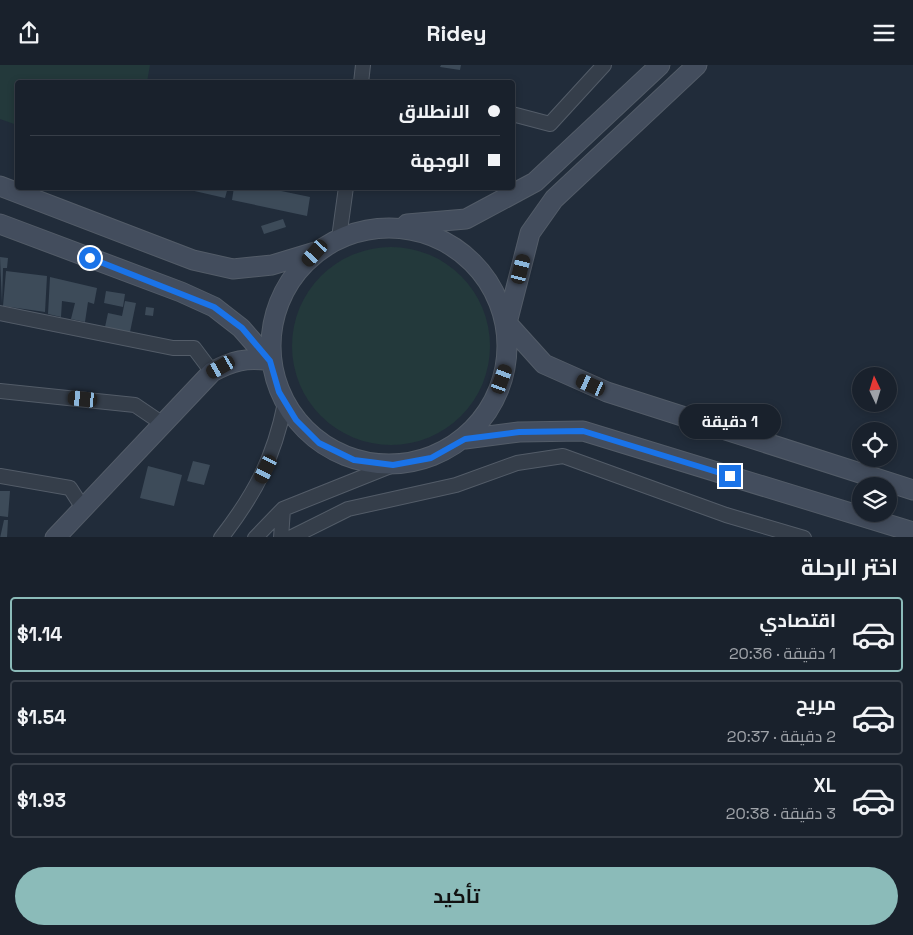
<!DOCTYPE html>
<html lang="ar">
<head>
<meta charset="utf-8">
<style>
  :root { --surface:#19212c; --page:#222934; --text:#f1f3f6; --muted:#9fa3a9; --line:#373e48; --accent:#8bbbb9 }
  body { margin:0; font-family:"Space Grotesk",Cairo,sans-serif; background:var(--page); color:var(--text); direction:rtl; height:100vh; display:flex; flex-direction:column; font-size:19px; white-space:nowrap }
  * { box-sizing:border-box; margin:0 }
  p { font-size:16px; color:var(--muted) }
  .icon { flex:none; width:28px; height:28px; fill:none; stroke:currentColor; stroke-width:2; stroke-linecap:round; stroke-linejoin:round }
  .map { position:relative; height:472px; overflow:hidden; direction:ltr }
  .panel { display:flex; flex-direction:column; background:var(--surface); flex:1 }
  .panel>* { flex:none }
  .banner { position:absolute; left:15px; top:15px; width:500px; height:110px; border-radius:5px; box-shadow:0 2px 8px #0003,0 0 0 1px var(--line); direction:rtl; display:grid; align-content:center; height:110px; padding:0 15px; background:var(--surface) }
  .needle { width:32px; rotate:356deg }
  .buttons { position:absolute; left:852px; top:302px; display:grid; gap:10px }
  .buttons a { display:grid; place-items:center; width:45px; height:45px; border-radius:50%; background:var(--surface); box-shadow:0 2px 8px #0003,0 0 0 1px var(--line); font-size:25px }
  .end { position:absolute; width:22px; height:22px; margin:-11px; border:6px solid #1a73e8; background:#fff; box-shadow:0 0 0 2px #fff }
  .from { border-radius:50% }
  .bubble { position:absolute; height:35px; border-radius:18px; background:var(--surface); box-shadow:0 2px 8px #0003,0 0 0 1px var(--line); font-size:16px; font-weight:700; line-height:35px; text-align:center; direction:rtl }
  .car { position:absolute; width:15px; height:30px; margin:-15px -8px; border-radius:6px; box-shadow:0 0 4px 1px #0007; background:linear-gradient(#222 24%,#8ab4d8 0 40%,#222 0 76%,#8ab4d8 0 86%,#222 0) }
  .banner b { display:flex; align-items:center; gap:18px; height:48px; font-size:19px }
  .banner b+b { border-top:1px solid var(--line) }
  .banner i { width:12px; height:12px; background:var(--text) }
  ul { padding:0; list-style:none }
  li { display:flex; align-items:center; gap:15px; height:75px; margin:0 10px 8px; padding:0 5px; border:2px solid var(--line); border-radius:5px }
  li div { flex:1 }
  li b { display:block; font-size:19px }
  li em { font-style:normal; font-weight:700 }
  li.on { border-color:var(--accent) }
  li>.icon { width:45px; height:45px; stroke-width:1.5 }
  h2 { padding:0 15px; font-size:22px; line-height:60px }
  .cta { display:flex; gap:10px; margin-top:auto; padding:10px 15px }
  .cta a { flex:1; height:58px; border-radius:30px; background:var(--accent); color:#111; font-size:20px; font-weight:700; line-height:58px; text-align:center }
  header { display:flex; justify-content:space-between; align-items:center; height:65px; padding:0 15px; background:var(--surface); font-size:22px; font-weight:700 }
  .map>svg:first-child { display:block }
  .green { fill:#23393b }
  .building { fill:#3d4b59 }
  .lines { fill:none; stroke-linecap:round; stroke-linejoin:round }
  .minor-casing { stroke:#535c68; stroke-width:16 }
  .secondary-casing { stroke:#535c68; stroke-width:21 }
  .minor { stroke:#353e4a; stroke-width:14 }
  .secondary { stroke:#434d5d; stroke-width:19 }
  .route { stroke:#1a73e8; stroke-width:6 }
</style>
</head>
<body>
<header><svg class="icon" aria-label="menu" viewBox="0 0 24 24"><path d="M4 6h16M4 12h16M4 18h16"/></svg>Ridey<svg class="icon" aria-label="share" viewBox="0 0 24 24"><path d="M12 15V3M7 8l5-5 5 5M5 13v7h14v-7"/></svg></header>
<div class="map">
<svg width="913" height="473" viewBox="0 0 913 473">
  <rect width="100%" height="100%" fill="#212c3a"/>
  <path class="green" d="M0 0H150L147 17 18 18 17 60 0 54Z
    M292 281a99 99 0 1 1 198 0a99 99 0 1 1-198 0Z"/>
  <path class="building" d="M441 0H461L460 5 440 2Z
    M177 122H228L225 133Z
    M234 122H262L310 132 307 151 232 135Z
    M283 154 286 162 264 169 261 161Z
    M0 192 8 193 7 203H3L2 239Z
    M6 206 47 211 45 247 3 241Z
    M50 212 97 223 94 239 88 237 85 257 71 254 75 238 62 236 61 252 48 249Z
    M106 226 125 229 123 242 104 238Z
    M125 236 136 238 130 267 105 262 108 248 122 251Z
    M146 242 154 243 153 251 145 250Z
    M193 396 210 400 204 420 187 416Z
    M148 401 182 410 174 441 140 433Z
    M0 426H10L8 452 0 451Z
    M4 455H8L7 473H0Z"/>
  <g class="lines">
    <g class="minor-casing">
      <path id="minor" d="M361 18 363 0
        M512 49 550 59 604 0
        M339 173 346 122
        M0 248 173 283H194L212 307
        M0 326 135 340 163 359
        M0 411 70 423 83 443
        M221 473C255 429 274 393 285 338
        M255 473 283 444 393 400
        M281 473 283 444
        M290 473 348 444 456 420 517 398 563 391 726 450 804 473"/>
    </g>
    <g class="secondary-casing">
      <path id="secondary" d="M697 0 554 134 530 168 507 258 544 299 607 327 913 425
        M0 121 193 195 233 204 272 200 315 187
        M0 159 181 227 214 242 241 263 270 296
        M407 159 466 154 535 117 660 0
        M271 281a118 118 0 1 1 236 0a118 118 0 1 1-236 0Z
        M465 374 519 367 583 366 913 467
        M55 473 212 307C232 296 247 292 270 296"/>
    </g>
    <use href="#minor" class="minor"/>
    <use href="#secondary" class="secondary"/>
  </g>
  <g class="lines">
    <path class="route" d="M90 193 214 242 242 263 270 296 279 327 296 355 319 378 354 395 393 400 431 393 465 374 519 367 583 366 730 411"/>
  </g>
</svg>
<div class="buttons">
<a><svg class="needle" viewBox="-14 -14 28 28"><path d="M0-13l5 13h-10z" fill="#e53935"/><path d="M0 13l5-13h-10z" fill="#9fa3a9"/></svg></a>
<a><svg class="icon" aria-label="locate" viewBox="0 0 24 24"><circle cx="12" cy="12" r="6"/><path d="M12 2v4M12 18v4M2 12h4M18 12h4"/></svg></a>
<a><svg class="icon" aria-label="layers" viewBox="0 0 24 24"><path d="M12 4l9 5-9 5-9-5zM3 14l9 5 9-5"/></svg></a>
</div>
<i class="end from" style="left:90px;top:193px"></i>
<i class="end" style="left:730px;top:411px"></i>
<div class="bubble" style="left:679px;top:339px;width:102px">1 دقيقة</div>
<i class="car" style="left:315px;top:188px;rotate:222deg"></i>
<i class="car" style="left:521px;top:204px;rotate:14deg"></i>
<i class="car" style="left:221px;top:302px;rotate:240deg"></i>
<i class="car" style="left:502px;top:314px;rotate:20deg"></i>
<i class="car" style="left:591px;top:320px;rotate:294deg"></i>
<i class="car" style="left:83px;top:334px;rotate:276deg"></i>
<i class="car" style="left:266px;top:404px;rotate:206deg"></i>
<div class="banner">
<b><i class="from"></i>الانطلاق</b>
<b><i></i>الوجهة</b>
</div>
</div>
<section class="panel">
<h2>اختر الرحلة</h2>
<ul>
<li class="on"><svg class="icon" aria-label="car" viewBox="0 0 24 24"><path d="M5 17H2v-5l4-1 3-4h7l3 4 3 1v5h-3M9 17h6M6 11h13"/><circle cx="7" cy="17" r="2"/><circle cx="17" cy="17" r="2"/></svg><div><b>اقتصادي</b><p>1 دقيقة · 20:36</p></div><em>$1.14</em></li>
<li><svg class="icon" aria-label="car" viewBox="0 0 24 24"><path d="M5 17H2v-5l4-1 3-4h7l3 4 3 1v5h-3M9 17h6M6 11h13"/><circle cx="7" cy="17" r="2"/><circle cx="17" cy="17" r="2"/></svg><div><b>مريح</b><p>2 دقيقة · 20:37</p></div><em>$1.54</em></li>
<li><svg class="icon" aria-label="car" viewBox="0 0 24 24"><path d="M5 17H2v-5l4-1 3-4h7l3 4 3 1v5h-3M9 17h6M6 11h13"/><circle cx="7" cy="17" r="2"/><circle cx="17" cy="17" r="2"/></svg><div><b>XL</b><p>3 دقيقة · 20:38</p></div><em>$1.93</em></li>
</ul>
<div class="cta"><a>تأكيد</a></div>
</section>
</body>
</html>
